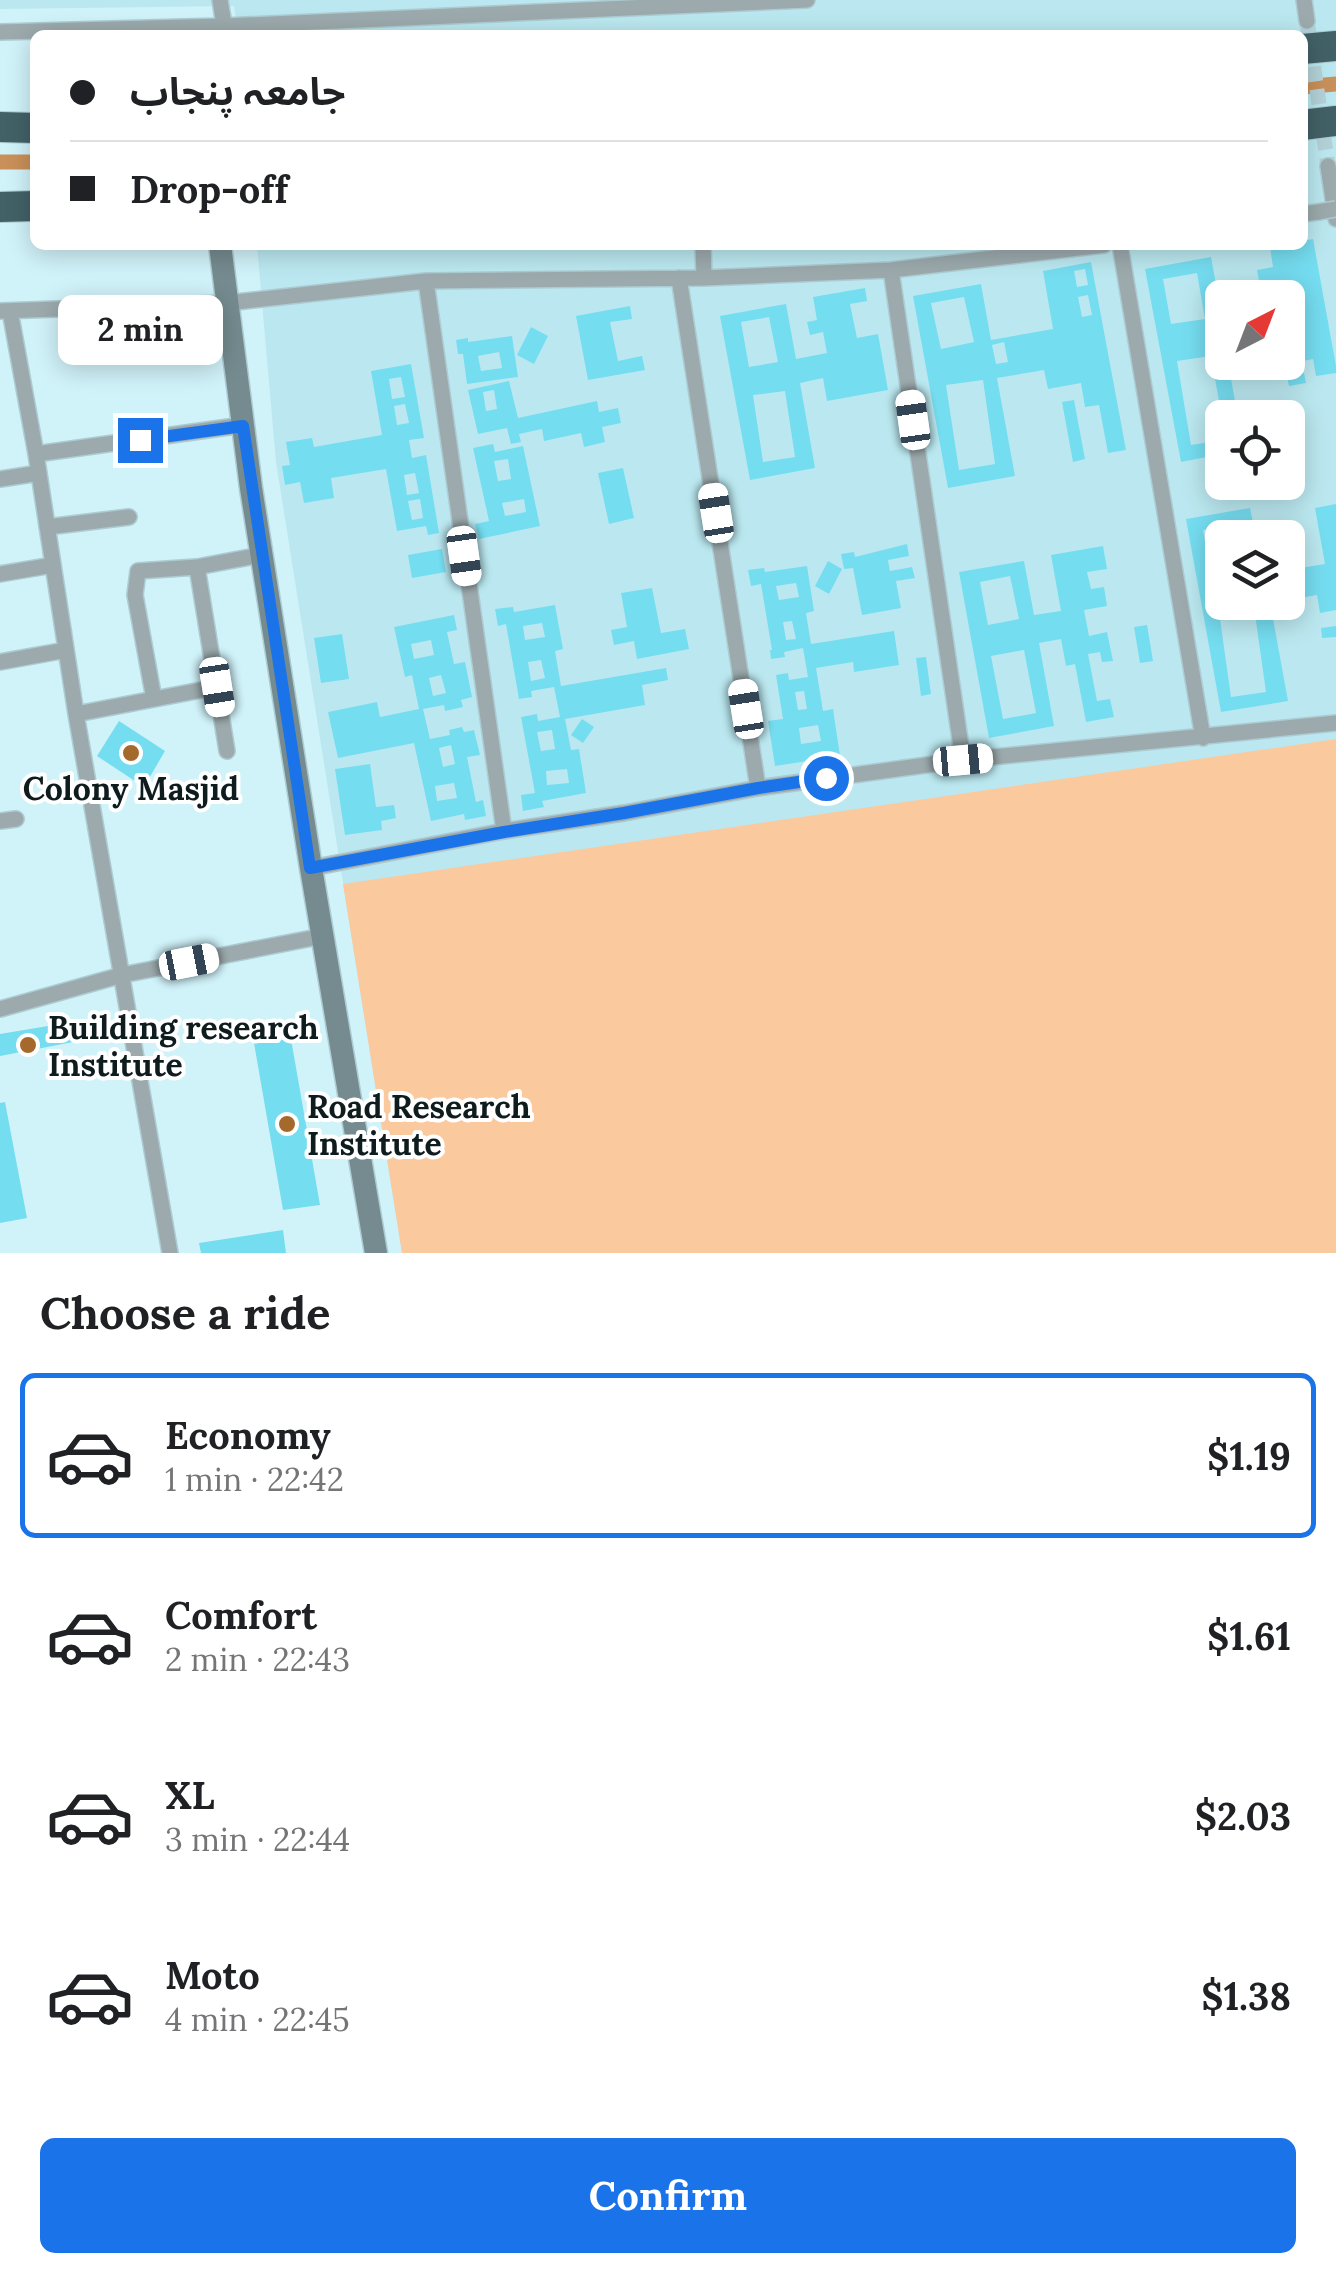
<!DOCTYPE html>
<html lang="en">
<head>
<meta charset="utf-8">
<style>
  :root { --surface:#fff; --page:#f2f2f2; --text:#202124; --muted:#757577; --line:#e0e0e0; --accent:#1a73e8 }
  body { margin:0; font-family:Lora,"Noto Sans Arabic",serif; background:var(--page); color:var(--text); height:100vh; display:flex; flex-direction:column; font-size:38px; white-space:nowrap }
  * { box-sizing:border-box; margin:0 }
  p { font-size:32px; color:var(--muted) }
  .icon { flex:none; width:55px; height:55px; fill:none; stroke:currentColor; stroke-width:2; stroke-linecap:round; stroke-linejoin:round }
  .map { position:relative; height:1253px; overflow:hidden }
  .sheet { display:flex; flex-direction:column; background:var(--surface); flex:1 }
  .sheet>* { flex:none }
  .hud { position:absolute; left:30px; top:30px; width:1278px; height:220px; border-radius:15px; box-shadow:0 5px 25px #0003; display:grid; align-content:center; height:220px; padding:0 40px; background:var(--surface) }
  .needle { width:65px; rotate:42deg }
  .fabs { position:absolute; left:1205px; top:280px; display:grid; gap:20px }
  .fabs a { display:grid; place-items:center; width:100px; height:100px; border-radius:15px; background:var(--surface); box-shadow:0 5px 25px #0003; font-size:50px }
  .end { position:absolute; width:45px; height:45px; margin:-22px; border:12px solid #1a73e8; background:#fff; box-shadow:0 0 0 5px #fff }
  .from { border-radius:50% }
  .bubble { position:absolute; height:70px; border-radius:15px; background:var(--surface); box-shadow:0 5px 25px #0003; font-size:32px; font-weight:800; line-height:70px; text-align:center }
  .car { position:absolute; width:30px; height:60px; margin:-30px -15px; border-radius:12px; box-shadow:0 0 8px 2px #0007; background:linear-gradient(#fff 24%,#345 0 40%,#fff 0 76%,#345 0 86%,#fff 0) }
  .hud b { display:flex; align-items:center; gap:35px; height:95px; font-size:38px }
  .hud b+b { border-top:2px solid var(--line) }
  .hud i { width:25px; height:25px; background:var(--text) }
  ul { padding:0; list-style:none }
  li { display:flex; align-items:center; gap:30px; height:165px; margin:0 20px 15px; padding:0 20px; border:5px solid transparent; border-radius:15px }
  li div { flex:1 }
  li b { display:block; font-size:38px }
  li em { font-style:normal; font-weight:800 }
  li.selected { border-color:var(--accent) }
  li>.icon { width:90px; height:90px; stroke-width:1.5 }
  h2 { padding:0 40px; font-size:45px; line-height:120px }
  .action { display:flex; gap:20px; margin-top:auto; padding:20px 40px }
  .action a { flex:1; height:115px; border-radius:15px; background:var(--accent); color:#fff; font-size:40px; font-weight:800; line-height:115px; text-align:center }
  .map>svg:first-child { display:block }
  .built { fill:#bbe8f0; fill-rule:evenodd }
  .green { fill:#fac99e }
  .lines { fill:none; stroke-linecap:round; stroke-linejoin:round }
  .canal { stroke:#c99059; stroke-width:15 }
  .building { fill:#75ddf0; fill-rule:evenodd }
  .street-tunnel { stroke:#b3d2d8; stroke-width:15; stroke-dasharray:15 8; stroke-linecap:butt }
  .street-casing { stroke:#adcbd2; stroke-width:18 }
  .secondary-casing { stroke:#adcbd2; stroke-width:25 }
  .highway-casing { stroke:#adcbd2; stroke-width:32 }
  .street { stroke:#9caaad; stroke-width:15 }
  .secondary { stroke:#758b8f; stroke-width:22 }
  .highway { stroke:#426167; stroke-width:30 }
  .street-bridge-casing { stroke:#adcbd2; stroke-width:18; stroke-linecap:butt }
  .street-bridge { stroke:#9caaad; stroke-width:15 }
  .route { stroke:#1a73e8; stroke-width:12 }
  .poi-dot { fill:#a56a2b; stroke:#fff; stroke-width:4 }
  .labels { text-anchor:middle; dominant-baseline:central; stroke-width:8; stroke-linejoin:round; paint-order:stroke }
  .poi-label { font-size:32px; font-weight:bold; fill:#0f1c1e; stroke:#fff; text-anchor:start }
</style>
</head>
<body>
<div class="map">
<svg width="1336" height="1253" viewBox="0 0 1336 1253">
  <rect width="100%" height="100%" fill="#d0f2f9"/>
  <path class="built" d="M0 0H1336V1253H402L276 462 257 245H1302V35H238L234 6 0 9ZM1222 298H1288V362H1222ZM1222 418H1288V482H1222ZM1222 538H1288V602H1222Z"/>
  <path class="green" d="M1336 739V1253H402L343 884Z"/>
  <g class="lines">
    <path class="canal" d="M1302 87 1336 84
      M0 162H35"/>
  </g>
  <path class="building" d="M1313 239 1336 366V373L1316 376 1313 359 1288 364V298H1280L1277 283 1260 286 1257 270 1273 267 1270 247 1302 245V241Z
    M1211 257 1222 317V362H1228L1238 418H1222L1211 356 1177 361 1191 445 1222 440V454L1181 462 1145 269ZM1197 273 1205 319 1171 324 1163 279Z
    M1091 262 1126 450 1108 453 1099 405 1085 407 1081 383 1048 389 1044 370 997 378 1015 476 948 488 913 296 981 284 991 340 1053 329 1043 271ZM1085 269 1088 285 1077 287 1074 271ZM1088 295 1092 315 1082 317 1078 297ZM964 297 974 342 941 349 931 303ZM1004 342 1008 362 996 364 992 345ZM983 380 995 464 959 470 946 385Z
    M865 288 867 301 850 304 857 338 878 334 888 390 827 401 823 378 800 383 815 468 750 480 720 316 786 304 796 359 827 353 823 332 810 335 807 322 817 320 813 297ZM769 317 778 362 749 367 741 322ZM785 391 795 457 763 462 753 395Z
    M630 306 632 319 610 322 618 361 642 356 645 370 588 380 576 316Z
    M531 327 548 336 534 364 517 355Z
    M512 336 518 377 467 384 463 354H458L456 340 468 338V342ZM499 352 502 368 481 371 478 356Z
    M411 364 424 438 409 440 412 458 426 455 439 533 428 535 426 526 397 531 386 469 331 478 334 498 304 503 300 482 285 485 282 466 290 465 286 442 312 438 314 447 382 435 371 371ZM401 377 405 397 392 399 389 379ZM405 404 409 423 397 425 394 406ZM415 473 419 493 407 495 404 475ZM420 499 423 518 412 520 408 501Z
    M1304 373 1306 383 1289 386 1287 376Z
    M509 381 518 418 597 401 599 412 618 408 621 423 602 427 605 442 584 447 581 433 544 441 542 429 519 434 521 442 511 444 507 428 478 434 468 390ZM494 390 497 409 486 411 483 392Z
    M1074 400 1085 459 1073 462 1062 402Z
    M493 444 495 452 523 446 540 526 479 539 475 524 489 521 473 448ZM508 459 511 479 498 481 494 461ZM524 499 526 512 505 516 502 503Z
    M623 468 634 518 609 524 598 473Z
    M1336 504V610L1320 613 1317 595 1288 600V570L1325 564 1315 508Z
    M1250 508 1256 538H1243L1241 524 1203 530 1211 577 1222 575V602H1270L1288 701 1221 712 1186 519ZM1254 607 1266 692 1231 697 1219 612Z
    M907 544 909 556 888 560 890 571 912 567 915 578 896 581 901 608 862 615 853 568 844 569 841 554 854 552 855 557Z
    M1103 546 1107 569 1087 572 1091 589 1104 587 1107 606 1084 610 1089 636 1107 632 1113 661 1102 662 1100 652 1088 654 1097 701 1110 699 1114 717 1086 722 1075 664 1066 666 1061 639 1039 643 1054 726 989 738 959 572 1024 561 1034 615 1061 611 1051 555ZM1010 576 1019 619 988 625 980 582ZM1024 650 1036 713 1003 719 991 656Z
    M442 549 446 572 412 578 408 555Z
    M828 561 842 569 829 594 815 586Z
    M807 566 814 611 806 613 811 644 894 631 899 665 854 672 853 662 816 668 823 711 833 709 840 756 775 766 768 721 783 719 776 675 788 673 789 680 808 677 803 648 784 652 785 657 771 659 770 650H772L761 584 751 586 748 570 764 568 765 572ZM796 583 799 597 779 600 776 586ZM792 621 796 639 786 640 783 622ZM804 691 807 709 798 710 795 692ZM818 725 821 741 801 744 799 728Z
    M652 588 661 633 685 629 689 649 637 659 634 641 614 645 611 630 627 627 621 593Z
    M555 605 563 649 555 651 561 686 666 668 668 680 642 685 645 705 565 719 571 750 579 749 586 793 542 801 544 807 523 811 521 795 535 793 521 717 537 714 538 721 560 717 554 687 531 691 532 697 519 699 506 624 498 626 495 609 513 607 514 612ZM542 623 545 637 525 640 523 626ZM541 660 545 678 531 681 528 662ZM552 730 555 749 541 751 537 732ZM567 769 569 783 547 785 546 771Z
    M454 615 457 630 447 632 454 664 465 662 472 697 461 700 463 707 445 711 444 705 423 709 430 739 450 735 449 730 462 727 464 732 474 730 480 755 467 757 476 802 483 800 486 816 465 820 464 814 431 821 414 743 338 758 328 712 377 702 380 717 419 709 412 675 405 677 394 627ZM431 640 434 655 414 659 411 644ZM441 675 446 693 433 696 429 678ZM451 745 455 764 443 767 439 748ZM454 783 457 798 437 801 435 786Z
    M1147 625 1153 661 1140 663 1134 627Z
    M1336 626V637L1322 638 1321 628Z
    M342 634 349 679 321 683 314 638Z
    M926 657 931 694 921 696 916 658Z
    M582 719 594 727 583 743 571 735Z
    M119 721 165 751 144 787 97 756Z
    M370 764 376 807 394 805 396 818 381 821 382 830 345 835 335 769Z
    M108 1016 110 1035 0 1056V1034Z
    M291 1039 320 1205 283 1210 254 1043Z
    M5 1102 27 1218 0 1223V1103Z
    M283 1230 286 1253H201L199 1243Z"/>
  <g class="lines">
    <path class="street-tunnel" d="M1307 21 1328 166"/>
    <g class="street-casing">
      <path id="street" d="M220 0 225 31
        M1304 0 1307 21
        M0 32 224 26 807 0
        M1328 166 1336 219
        M1302 214 1318 212
        M703 245 704 278
        M1120 245 1203 738
        M891 270 963 760
        M679 278 758 788
        M426 281 504 831
        M0 311 227 303 426 281 704 278 891 270 1104 245
        M10 311 36 454 76 714 170 1253
        M36 454 243 425
        M0 479 39 473
        M47 527 129 517
        M0 574 53 565
        M0 662 66 650
        M154 699 135 595 138 571 197 567
        M76 714 217 687
        M227 751 197 567 261 555
        M0 821 16 819
        M311 868 504 831 624 813 758 788 963 760 1336 723
        M0 1009 122 975 323 936"/>
    </g>
    <g class="secondary-casing">
      <path id="secondary" d="M220 245 251 488 311 868 376 1253"/>
    </g>
    <g class="highway-casing">
      <path id="highway" d="M1302 49 1336 46
        M1302 125 1336 121
        M0 127 35 128
        M0 207 35 206"/>
    </g>
    <use href="#street" class="street"/>
    <use href="#secondary" class="secondary"/>
    <use href="#highway" class="highway"/>
    <g class="street-bridge-casing">
      <path id="street-bridge" d="M1318 212 1336 209"/>
    </g>
    <use href="#street-bridge" class="street-bridge"/>
  </g>
  <g class="lines">
    <path class="route" d="M140 440 243 426 310 868 504 832 624 813 758 788 826 778"/>
  </g>
  <g class="poi-dot">
    <circle cx="131" cy="753" r="10"/>
    <circle cx="28" cy="1045" r="10"/>
    <circle cx="287" cy="1124" r="10"/>
  </g>
  <g class="labels">
    <g class="poi-label">
      <text x="131" y="788" text-anchor="middle">Colony Masjid</text>
      <text x="48" y="1027">Building research<tspan x="48" dy="37">Institute</tspan></text>
      <text x="307" y="1106">Road Research<tspan x="307" dy="37">Institute</tspan></text>
    </g>
  </g>
</svg>
<div class="fabs">
<a><svg class="needle" viewBox="-14 -14 28 28"><path d="M0-13l5 13h-10z" fill="#e53935"/><path d="M0 13l5-13h-10z" fill="#757577"/></svg></a>
<a><svg class="icon" aria-label="locate" viewBox="0 0 24 24"><circle cx="12" cy="12" r="6"/><path d="M12 2v4M12 18v4M2 12h4M18 12h4"/></svg></a>
<a><svg class="icon" aria-label="layers" viewBox="0 0 24 24"><path d="M12 4l9 5-9 5-9-5zM3 14l9 5 9-5"/></svg></a>
</div>
<i class="end from" style="left:826px;top:778px"></i>
<i class="end" style="left:140px;top:440px"></i>
<div class="bubble" style="left:58px;top:295px;width:165px">2 min</div>
<i class="car" style="left:913px;top:420px;rotate:352deg"></i>
<i class="car" style="left:716px;top:513px;rotate:351deg"></i>
<i class="car" style="left:464px;top:556px;rotate:172deg"></i>
<i class="car" style="left:217px;top:687px;rotate:171deg"></i>
<i class="car" style="left:746px;top:709px;rotate:351deg"></i>
<i class="car" style="left:963px;top:760px;rotate:85deg"></i>
<i class="car" style="left:189px;top:962px;rotate:79deg"></i>
<div class="hud">
<b><i class="from"></i>جامعہ پنجاب</b>
<b><i></i>Drop-off</b>
</div>
</div>
<section class="sheet">
<h2>Choose a ride</h2>
<ul>
<li class="selected"><svg class="icon" aria-label="car" viewBox="0 0 24 24"><path d="M5 17H2v-5l4-1 3-4h7l3 4 3 1v5h-3M9 17h6M6 11h13"/><circle cx="7" cy="17" r="2"/><circle cx="17" cy="17" r="2"/></svg><div><b>Economy</b><p>1 min · 22:42</p></div><em>$1.19</em></li>
<li><svg class="icon" aria-label="car" viewBox="0 0 24 24"><path d="M5 17H2v-5l4-1 3-4h7l3 4 3 1v5h-3M9 17h6M6 11h13"/><circle cx="7" cy="17" r="2"/><circle cx="17" cy="17" r="2"/></svg><div><b>Comfort</b><p>2 min · 22:43</p></div><em>$1.61</em></li>
<li><svg class="icon" aria-label="car" viewBox="0 0 24 24"><path d="M5 17H2v-5l4-1 3-4h7l3 4 3 1v5h-3M9 17h6M6 11h13"/><circle cx="7" cy="17" r="2"/><circle cx="17" cy="17" r="2"/></svg><div><b>XL</b><p>3 min · 22:44</p></div><em>$2.03</em></li>
<li><svg class="icon" aria-label="car" viewBox="0 0 24 24"><path d="M5 17H2v-5l4-1 3-4h7l3 4 3 1v5h-3M9 17h6M6 11h13"/><circle cx="7" cy="17" r="2"/><circle cx="17" cy="17" r="2"/></svg><div><b>Moto</b><p>4 min · 22:45</p></div><em>$1.38</em></li>
</ul>
<div class="action"><a>Confirm</a></div>
</section>
</body>
</html>
